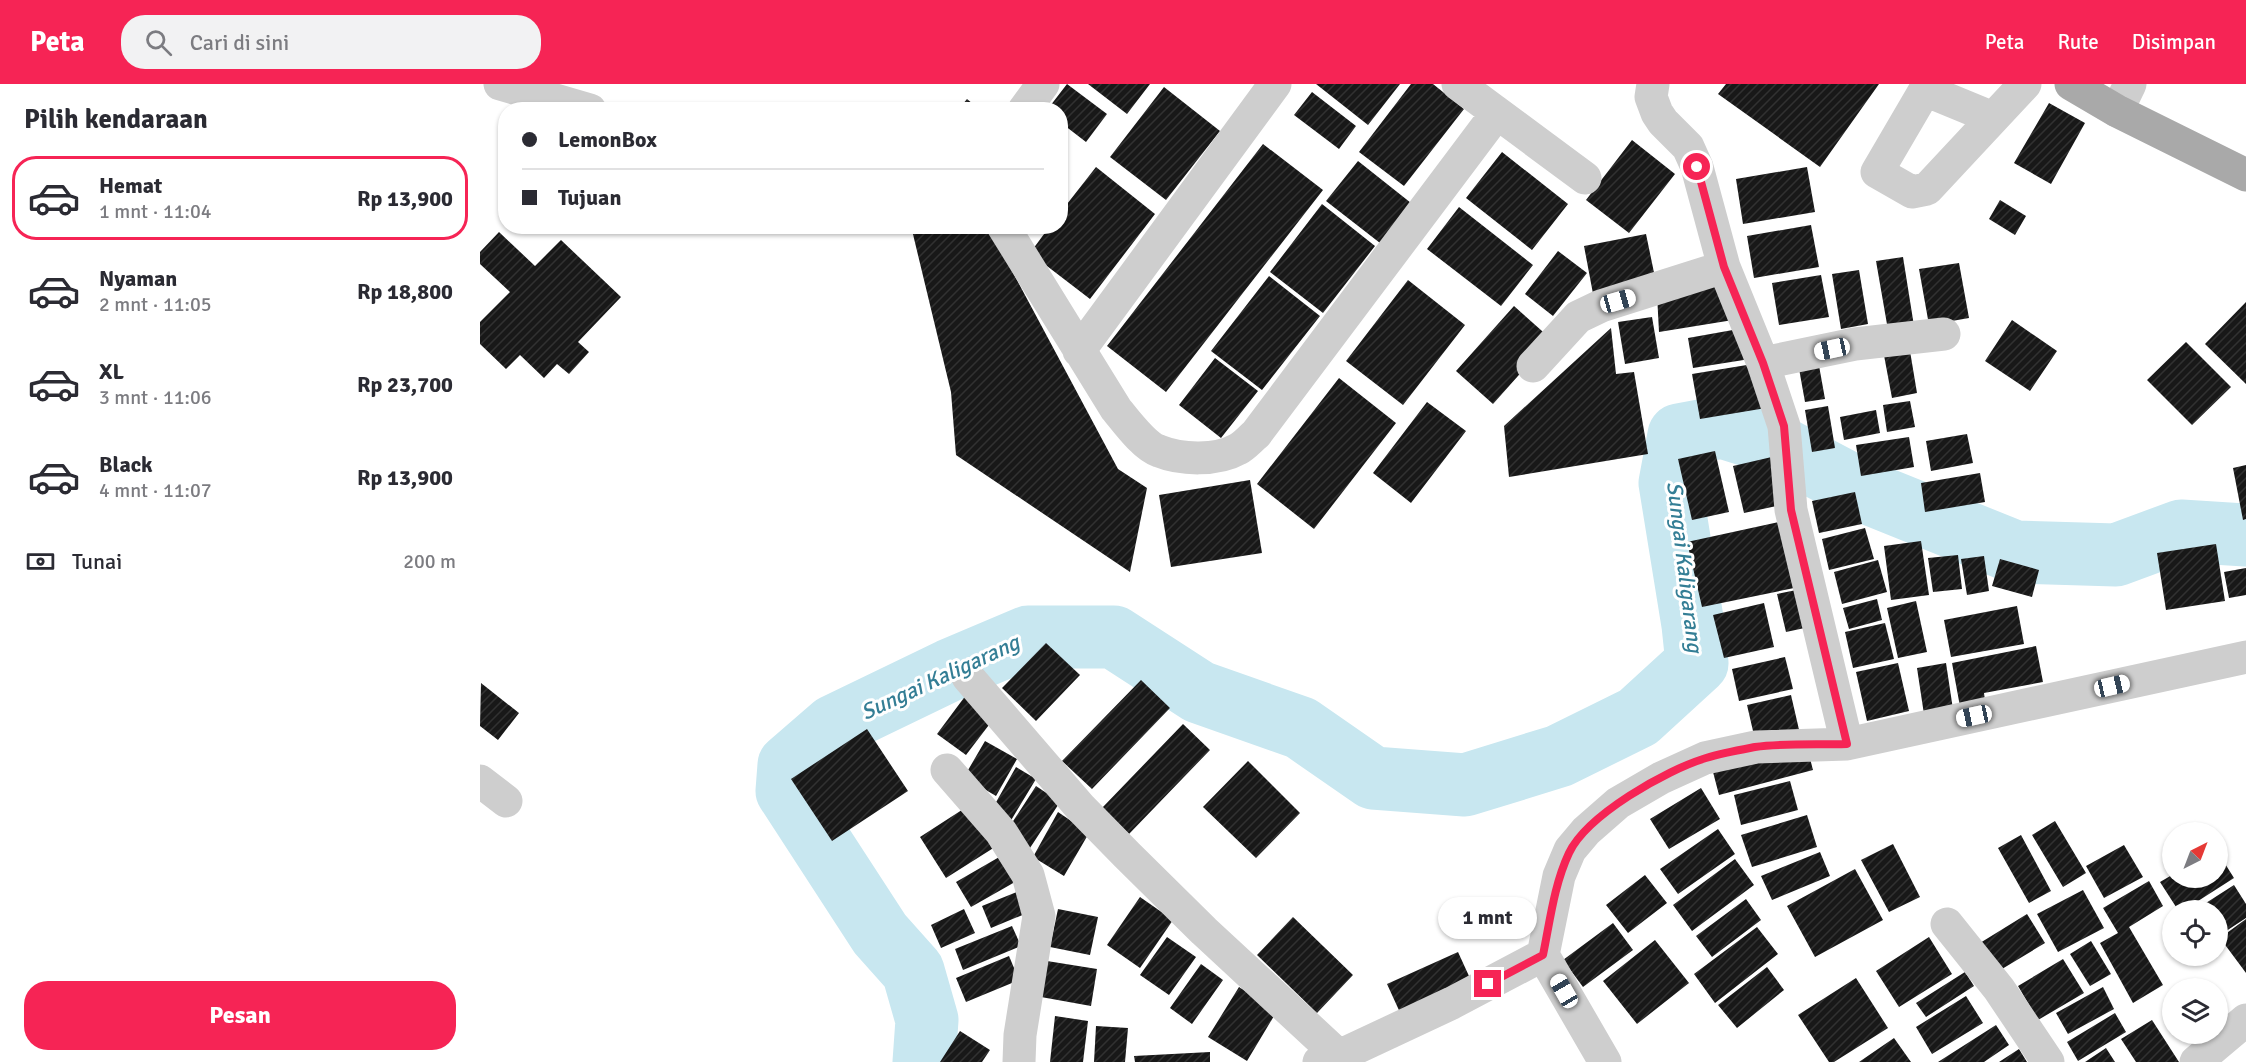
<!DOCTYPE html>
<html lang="id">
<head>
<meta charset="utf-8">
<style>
  :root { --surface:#fff; --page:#f2f2f3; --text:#2b2b33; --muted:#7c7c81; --line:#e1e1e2; --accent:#f62455 }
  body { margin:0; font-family:Signika,sans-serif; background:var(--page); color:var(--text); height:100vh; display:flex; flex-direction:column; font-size:22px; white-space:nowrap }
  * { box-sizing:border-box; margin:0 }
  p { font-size:20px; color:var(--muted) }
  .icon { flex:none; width:33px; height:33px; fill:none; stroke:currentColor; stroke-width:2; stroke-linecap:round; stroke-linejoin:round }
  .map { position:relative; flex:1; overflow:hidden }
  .drawer { display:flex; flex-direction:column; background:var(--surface); width:480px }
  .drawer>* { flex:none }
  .hud { position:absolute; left:18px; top:18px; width:570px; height:132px; border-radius:24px; box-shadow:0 2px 4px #0004; display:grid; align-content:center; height:132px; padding:0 24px; background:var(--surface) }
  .needle { width:39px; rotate:42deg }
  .controls { position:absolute; left:1682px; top:738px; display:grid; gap:12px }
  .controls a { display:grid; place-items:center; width:66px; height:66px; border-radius:50%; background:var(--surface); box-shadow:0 2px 4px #0004; font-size:30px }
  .end { position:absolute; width:27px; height:27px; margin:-14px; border:8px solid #f62455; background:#fff; box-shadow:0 0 0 3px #fff }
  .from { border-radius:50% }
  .bubble { position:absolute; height:42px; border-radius:21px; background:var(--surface); box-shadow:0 2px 4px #0004; font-size:20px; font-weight:700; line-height:42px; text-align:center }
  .car { position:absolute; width:18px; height:36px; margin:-18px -9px; border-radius:8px; box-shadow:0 0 4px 2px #0007; background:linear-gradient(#fff 24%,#345 0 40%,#fff 0 76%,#345 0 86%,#fff 0) }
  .hud b { display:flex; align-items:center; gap:21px; height:57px; font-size:22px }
  .hud b+b { border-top:2px solid var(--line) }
  .hud i { width:15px; height:15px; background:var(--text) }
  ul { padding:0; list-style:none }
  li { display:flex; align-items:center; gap:18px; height:84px; margin:0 12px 9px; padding:0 12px; border:3px solid transparent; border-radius:24px }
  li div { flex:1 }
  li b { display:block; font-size:22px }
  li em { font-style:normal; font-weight:700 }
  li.current { border-color:var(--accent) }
  li>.icon { width:54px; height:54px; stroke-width:1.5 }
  h2 { padding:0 24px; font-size:27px; line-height:72px }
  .pay { display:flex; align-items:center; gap:15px; height:66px; padding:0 24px; font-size:22px }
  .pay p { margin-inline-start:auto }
  .cta { display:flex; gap:12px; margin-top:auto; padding:12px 24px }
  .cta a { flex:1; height:69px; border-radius:24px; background:var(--accent); color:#fff; font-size:24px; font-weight:700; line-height:69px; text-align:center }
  header { display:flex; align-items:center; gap:36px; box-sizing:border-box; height:84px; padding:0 30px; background:var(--accent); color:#fff }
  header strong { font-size:28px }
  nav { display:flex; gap:33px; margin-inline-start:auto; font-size:21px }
  .search { width:420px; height:54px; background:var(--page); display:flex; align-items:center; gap:15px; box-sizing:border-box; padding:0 21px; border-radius:24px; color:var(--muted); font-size:22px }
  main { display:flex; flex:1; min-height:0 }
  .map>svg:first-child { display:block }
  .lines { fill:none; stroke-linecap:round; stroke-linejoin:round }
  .river { stroke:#c8e7f0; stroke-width:63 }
  .building { fill:url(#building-hatch) }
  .minor { stroke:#cecece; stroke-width:33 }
  .major { stroke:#a9a9a9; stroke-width:33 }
  .route { stroke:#f62455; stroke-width:8 }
  .labels { text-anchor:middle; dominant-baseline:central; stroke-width:6; stroke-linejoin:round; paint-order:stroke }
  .water-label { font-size:22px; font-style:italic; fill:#347e95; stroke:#fff }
</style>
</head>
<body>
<header>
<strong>Peta</strong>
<div class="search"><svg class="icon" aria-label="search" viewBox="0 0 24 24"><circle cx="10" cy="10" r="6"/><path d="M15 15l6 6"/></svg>Cari di sini</div>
<nav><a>Peta</a><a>Rute</a><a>Disimpan</a></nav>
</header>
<main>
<section class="drawer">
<h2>Pilih kendaraan</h2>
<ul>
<li class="current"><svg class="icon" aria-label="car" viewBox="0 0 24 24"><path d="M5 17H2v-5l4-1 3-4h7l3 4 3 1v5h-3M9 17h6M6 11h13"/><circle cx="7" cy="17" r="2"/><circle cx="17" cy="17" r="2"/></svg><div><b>Hemat</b><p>1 mnt · 11:04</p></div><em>Rp 13,900</em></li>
<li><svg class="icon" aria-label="car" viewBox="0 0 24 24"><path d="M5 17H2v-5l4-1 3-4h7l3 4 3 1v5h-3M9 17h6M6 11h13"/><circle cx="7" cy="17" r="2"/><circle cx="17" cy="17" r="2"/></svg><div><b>Nyaman</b><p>2 mnt · 11:05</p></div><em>Rp 18,800</em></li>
<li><svg class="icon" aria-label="car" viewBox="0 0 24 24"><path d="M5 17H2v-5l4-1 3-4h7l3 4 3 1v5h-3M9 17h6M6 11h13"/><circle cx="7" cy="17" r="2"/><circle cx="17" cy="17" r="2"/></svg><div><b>XL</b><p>3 mnt · 11:06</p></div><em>Rp 23,700</em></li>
<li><svg class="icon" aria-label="car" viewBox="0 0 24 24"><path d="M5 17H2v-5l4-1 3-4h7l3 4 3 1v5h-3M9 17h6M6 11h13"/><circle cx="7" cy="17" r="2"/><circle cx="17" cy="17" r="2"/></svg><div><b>Black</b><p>4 mnt · 11:07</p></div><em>Rp 13,900</em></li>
</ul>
<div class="pay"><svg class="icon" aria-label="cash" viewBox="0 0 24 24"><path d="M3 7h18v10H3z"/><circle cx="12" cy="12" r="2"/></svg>Tunai<p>200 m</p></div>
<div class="cta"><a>Pesan</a></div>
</section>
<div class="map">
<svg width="1766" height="978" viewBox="0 0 1766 978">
  <defs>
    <pattern id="building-hatch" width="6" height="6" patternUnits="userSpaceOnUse" patternTransform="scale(1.5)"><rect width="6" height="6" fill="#181818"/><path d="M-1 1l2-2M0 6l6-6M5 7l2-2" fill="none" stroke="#313131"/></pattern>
  </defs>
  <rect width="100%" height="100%" fill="#fff"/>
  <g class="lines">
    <path class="river" d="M444 978 447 936 433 887 400 850 307 707 309 681 354 642 470 586 548 553H634L719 608 821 644 893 694 985 701 1079 672 1158 633 1217 579 1213 541 1190 399 1199 351 1242 343 1290 358 1381 406 1535 468 1636 471 1701 447 1766 451"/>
  </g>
  <path class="building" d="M587 0 627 30 606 58 580 38V26H567Z
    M608 0H670L647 30Z
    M836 0H920L888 41Z
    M931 0H953L984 25 924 102 879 68Z
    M1246 0H1399L1340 83 1238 10Z
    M684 3 740 47 686 116 630 73Z
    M832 8 876 42 859 65 814 31Z
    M487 15 500 26H478Z
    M1569 19 1605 39 1571 100 1534 79Z
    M1152 56 1195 90 1149 149 1106 116Z
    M783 60 843 106 686 308 627 262Z
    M1022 68 1088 120 1052 166 986 114Z
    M878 77 931 119 900 159 846 117Z
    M616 83 675 130 610 215 550 169 570 142H580V129Z
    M1327 83 1335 128 1263 140 1256 95Z
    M1520 116 1546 132 1535 151 1509 135Z
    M842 120 895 162 843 229 790 188Z
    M979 123 1053 181 1021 222 947 165Z
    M1331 141 1339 183 1274 194 1267 152Z
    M431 142H508L638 385 667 404 650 488 476 371 471 308Z
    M19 148 55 182 81 156 141 213 98 258 109 268 89 290 77 280 64 294 40 271 26 285 0 260V238L30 208 0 180V168Z
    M1166 150 1177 203 1114 215 1104 162Z
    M1078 167 1107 189 1073 232 1045 210Z
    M1423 173 1434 242 1408 246 1396 177Z
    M1479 179 1489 234 1449 241 1439 185Z
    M1379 186 1388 240 1361 245 1352 190Z
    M1241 190 1253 236 1179 248 1177 210Z
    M1341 191 1349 233 1299 241 1292 199Z
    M789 192 840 232 782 306 731 267Z
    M928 196 985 241 923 321 866 277Z
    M1766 218V300L1725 260Z
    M1034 222 1071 255 1013 320 976 287Z
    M1172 233 1179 274 1145 280 1138 238Z
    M1532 236 1577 267 1550 307 1505 277Z
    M1131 244 1136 290 1154 288 1168 370 1029 393 1024 342Z
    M1264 244 1270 275 1213 284 1208 254Z
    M1706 258 1751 303 1712 341 1667 296Z
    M1429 261 1437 309 1412 314 1403 266Z
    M735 274 778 307 741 354 699 321Z
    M1338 276 1345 315 1325 318 1318 279Z
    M1279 279 1286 324 1220 335 1212 290Z
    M859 294 916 339 834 445 777 400Z
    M1430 317 1435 343 1407 348 1403 321Z
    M947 318 986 347 931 419 893 389Z
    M1348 322 1355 364 1332 368 1325 326Z
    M1396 326 1400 349 1364 356 1360 333Z
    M1487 350 1493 379 1451 387 1446 357Z
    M1429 353 1434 383 1381 392 1376 361Z
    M1235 367 1249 428 1212 436 1198 375Z
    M1296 372 1306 420 1264 429 1253 382Z
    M1766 381V435L1763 436 1753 384Z
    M1500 389 1505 418 1445 428 1441 399Z
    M770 396 782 469 691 483 679 411Z
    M1375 408 1382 440 1339 449 1332 417Z
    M1304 437 1319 503 1222 523 1207 458Z
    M1385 444 1394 475 1349 486 1342 455Z
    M1441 457 1449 511 1411 516 1404 462Z
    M1736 460 1745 517 1686 526 1677 469Z
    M1478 471 1482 505 1453 508 1448 474Z
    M1504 472 1509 507 1487 511 1481 475Z
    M1520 475 1559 486 1552 513 1512 502Z
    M1398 476 1407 508 1362 520 1354 488Z
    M1766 484V511L1749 514 1744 488Z
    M1326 504 1334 542 1306 548 1297 510Z
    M1397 515 1402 536 1369 545 1363 524Z
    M1436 517 1447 568 1418 574 1407 524Z
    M1284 519 1294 563 1244 574 1233 531Z
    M1537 522 1544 560 1471 573 1464 536Z
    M1405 539 1414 575 1373 584 1365 548Z
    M566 559 600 591 556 637 522 604Z
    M1556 562 1563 598 1504 609 1506 624 1481 628 1472 579Z
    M1305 573 1313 605 1259 617 1252 585Z
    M1418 579 1429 627 1387 637 1376 588Z
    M1466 579 1474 632 1445 637 1437 584Z
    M661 596 690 624 612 705 582 677Z
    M1 599 39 629 18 656 0 642Z
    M486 611 515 633 486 671 457 650Z
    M1311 611 1320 650 1276 660 1267 621Z
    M703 640 730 666 649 750 622 724Z
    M387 645 428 707 352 757 311 695Z
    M505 657 537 675 516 712 484 693Z
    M1327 663 1333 686 1239 711 1233 688Z
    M768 677 820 729 776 774 723 723Z
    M536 683 556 695 530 738 511 727Z
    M1310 697 1318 726 1261 741 1254 711Z
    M556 702 580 718 550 764 526 748Z
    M1221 704 1240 735 1189 765 1170 735Z
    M488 722 515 763 466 794 440 753Z
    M578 728 609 749 584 792 553 773Z
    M1327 731 1337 763 1272 783 1261 751Z
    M1575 737 1606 789 1583 803 1552 751Z
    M1238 745 1255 770 1198 810 1180 785Z
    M1541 751 1571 807 1549 819 1518 764Z
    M1413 760 1440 813 1409 828 1381 776Z
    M1644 761 1663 793 1624 814 1606 782Z
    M1737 767 1754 794 1704 826H1698L1680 798 1692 791V794H1737Z
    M1340 768 1350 792 1292 816 1281 792Z
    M521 772 535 798 491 823 476 798Z
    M1255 775 1274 801 1212 847 1193 821Z
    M1375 785 1403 836 1335 873 1307 822Z
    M1165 791 1187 819 1148 849 1126 821Z
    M1669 797 1683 822 1649 843 1683 901 1653 919 1620 859 1638 849 1623 824Z
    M1754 801 1766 820V834L1737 853V826H1715Z
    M544 805 552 827 511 844 502 822Z
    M1603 806 1624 844 1578 868 1557 830Z
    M660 813 693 836 660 884 627 861Z
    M1266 815 1281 836 1232 873 1216 852Z
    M484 825 495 849 461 864 451 841Z
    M578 825 618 833 610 871 570 863Z
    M1547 830 1565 859 1517 888 1500 859Z
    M813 833 873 891 837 929 777 871Z
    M1766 835V889L1740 854Z
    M1133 839 1153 866 1103 903 1083 876Z
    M532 842 541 862 483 886 475 865Z
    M1277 843 1298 870 1235 919 1214 890Z
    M687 853 716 873 689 911 660 891Z
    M1449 853 1472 890 1419 923 1396 887Z
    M1175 856 1209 899 1157 940 1123 897Z
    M1611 857 1631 890 1610 902 1590 870Z
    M978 868 994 903 923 935 907 900Z
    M529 872 539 896 486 918 476 894Z
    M1583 875 1604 909 1558 936 1538 902Z
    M567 877 617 885 611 922 561 913Z
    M721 880 743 896 712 940 690 924Z
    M1287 883 1304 906 1257 944 1238 921Z
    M1485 888 1494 902 1446 933 1436 919Z
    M1376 894 1408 944 1354 978H1349L1318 931Z
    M759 903 797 927 767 977 728 953Z
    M1623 903 1634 925 1588 950 1576 929Z
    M1486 912 1503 939 1452 970 1436 943Z
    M1635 929 1646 948 1598 977 1587 958Z
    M575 932 608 937 603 978H570Z
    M1672 936 1699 978H1656L1641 955Z
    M1516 941 1529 961 1504 978H1458Z
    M616 942 648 944 645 978H614Z
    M480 947 510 966 502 978H460Z
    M1414 954 1431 978H1379Z
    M1626 964 1635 978H1605Z
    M1539 965 1547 978H1519Z
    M730 968V978H655L654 972Z"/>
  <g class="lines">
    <path class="minor" d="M20 0 110 26
      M978 0 1105 94
      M1173 0 1171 13 1177 29 1183 38 1208 63 1217 83 1244 183 1283 279 1304 342 1311 426 1367 660
      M544 26 563 0
      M1637 27 1650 0
      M1513 34 1445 6 1397 88 1432 108 1447 105 1545 0
      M523 142 636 325C646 337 664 362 679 367 701 376 737 377 758 365 764 362 770 355 776 350L1017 29
      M599 267 795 0
      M1283 279 1375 260 1464 250
      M1053 282 1098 233 1121 222 1244 183
      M488 593 600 723 647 771 724 847 859 972
      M467 686 521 748 548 791 559 832 540 951 539 978
      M0 697 26 717
      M1467 840 1519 905 1568 978
      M839 978 859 972 972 919 1063 871
      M1125 978 1063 871 1079 792 1090 766 1106 747 1138 719 1181 694 1225 674 1276 663 1367 660 1766 573
      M1716 978 1766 936"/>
    <path class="major" d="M1591 0 1637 27 1766 91"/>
  </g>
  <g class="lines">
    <path class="route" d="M1008 900 1063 871C1070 837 1074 801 1089 769 1107 731 1186 686 1226 674 1242 669 1259 666 1275 663 1305 659 1337 661 1367 660L1311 426 1304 342 1283 279 1244 183 1217 83"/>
  </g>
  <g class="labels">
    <g class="water-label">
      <text transform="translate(1205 483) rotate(83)">Sungai Kaligarang</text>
      <text transform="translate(460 593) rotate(-25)">Sungai Kaligarang</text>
    </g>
  </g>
</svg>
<div class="controls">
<a><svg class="needle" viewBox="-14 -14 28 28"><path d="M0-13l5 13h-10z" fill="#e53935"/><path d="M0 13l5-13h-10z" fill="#7c7c81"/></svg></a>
<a><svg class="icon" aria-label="locate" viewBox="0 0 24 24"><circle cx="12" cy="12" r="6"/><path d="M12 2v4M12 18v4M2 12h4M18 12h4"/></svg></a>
<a><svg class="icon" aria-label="layers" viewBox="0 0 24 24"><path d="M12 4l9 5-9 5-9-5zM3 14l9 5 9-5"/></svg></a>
</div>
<i class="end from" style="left:1217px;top:83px"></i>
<i class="end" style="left:1008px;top:900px"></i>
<div class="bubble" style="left:958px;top:813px;width:99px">1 mnt</div>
<i class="car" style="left:1138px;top:217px;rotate:74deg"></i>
<i class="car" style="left:1352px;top:265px;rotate:258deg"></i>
<i class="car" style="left:1632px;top:602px;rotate:77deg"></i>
<i class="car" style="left:1494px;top:632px;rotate:258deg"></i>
<i class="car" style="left:1084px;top:907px;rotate:330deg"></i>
<div class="hud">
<b><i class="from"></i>LemonBox</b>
<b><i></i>Tujuan</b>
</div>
</div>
</main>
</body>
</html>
